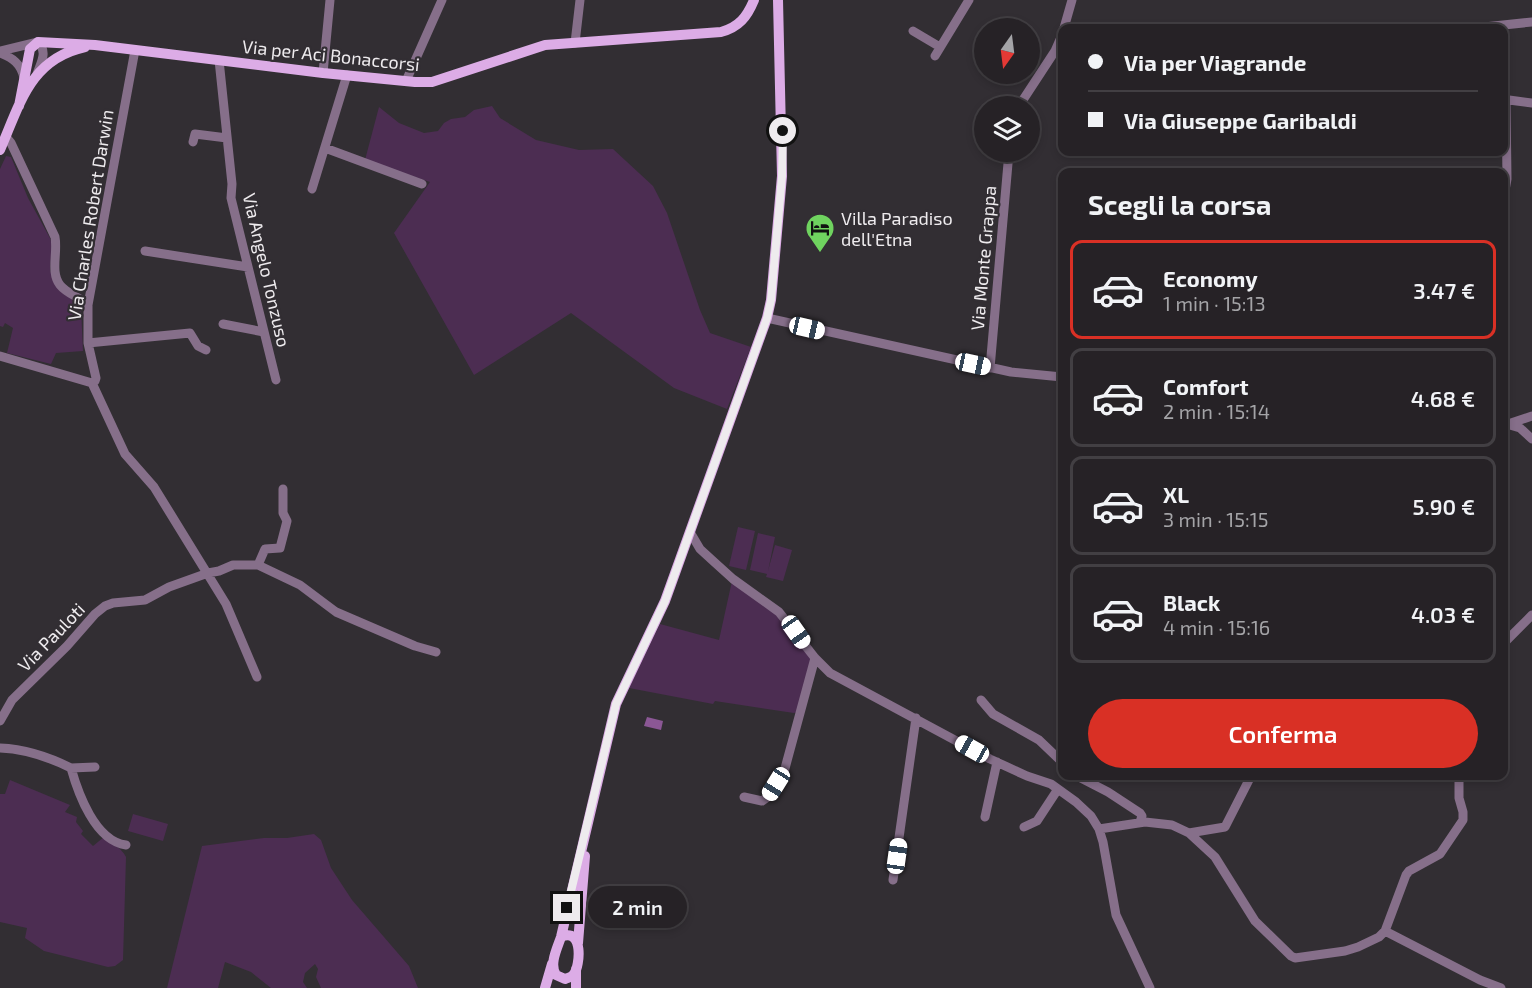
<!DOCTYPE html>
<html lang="it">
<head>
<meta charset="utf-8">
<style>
  :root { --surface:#262226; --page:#322f32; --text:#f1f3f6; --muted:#a4a4a7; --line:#423f43; --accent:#d93025 }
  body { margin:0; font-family:"Exo 2",sans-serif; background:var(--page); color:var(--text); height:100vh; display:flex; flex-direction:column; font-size:22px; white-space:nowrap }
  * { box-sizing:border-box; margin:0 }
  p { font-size:20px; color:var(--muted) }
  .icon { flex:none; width:33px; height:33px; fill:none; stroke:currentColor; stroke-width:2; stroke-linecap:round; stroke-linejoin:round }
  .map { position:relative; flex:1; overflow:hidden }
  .sheet { position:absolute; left:1058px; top:168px; width:450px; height:612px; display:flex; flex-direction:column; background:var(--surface); border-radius:12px; box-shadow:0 3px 9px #0003,0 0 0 2px var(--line) }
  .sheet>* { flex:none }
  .hud { position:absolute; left:1058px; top:24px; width:450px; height:132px; border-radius:12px; box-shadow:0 3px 9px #0003,0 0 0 2px var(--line); display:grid; align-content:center; height:132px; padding:0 30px; background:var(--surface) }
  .needle { width:39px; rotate:194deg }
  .tools { position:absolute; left:974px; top:18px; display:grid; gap:12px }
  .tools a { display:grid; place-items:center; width:66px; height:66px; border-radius:50%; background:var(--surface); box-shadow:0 3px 9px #0003,0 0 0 2px var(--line); font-size:30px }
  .end { position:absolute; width:27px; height:27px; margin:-14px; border:8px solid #eeebee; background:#111; box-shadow:0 0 0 3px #111 }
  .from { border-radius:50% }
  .bubble { position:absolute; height:42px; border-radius:21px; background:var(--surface); box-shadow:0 3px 9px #0003,0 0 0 2px var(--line); font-size:20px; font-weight:600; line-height:42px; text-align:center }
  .car { position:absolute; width:18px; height:36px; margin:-18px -9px; border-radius:8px; box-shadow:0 0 4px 2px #0007; background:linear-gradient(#fff 24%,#345 0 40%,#fff 0 76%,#345 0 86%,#fff 0) }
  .hud b { display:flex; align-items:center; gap:21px; height:57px; font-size:22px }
  .hud b+b { border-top:2px solid var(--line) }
  .hud i { width:15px; height:15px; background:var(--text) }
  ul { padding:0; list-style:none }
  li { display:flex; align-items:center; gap:18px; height:99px; margin:0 12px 9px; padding:0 18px; border:3px solid var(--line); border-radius:12px }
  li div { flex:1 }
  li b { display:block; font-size:22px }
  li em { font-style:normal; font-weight:600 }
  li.current { border-color:var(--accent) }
  li>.icon { width:54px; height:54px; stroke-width:1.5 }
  h2 { padding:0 30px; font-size:27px; line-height:72px }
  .cta { display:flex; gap:12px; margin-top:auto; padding:12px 30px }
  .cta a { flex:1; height:69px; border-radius:36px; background:var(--accent); color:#fff; font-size:24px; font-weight:600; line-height:69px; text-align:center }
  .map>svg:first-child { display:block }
  .green { fill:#4c2d52 }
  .water { fill:#8b5795 }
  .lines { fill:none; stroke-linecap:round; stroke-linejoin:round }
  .minor { stroke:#866f8a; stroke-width:9 }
  .major { stroke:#dcace6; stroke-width:10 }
  .route { stroke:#eeebee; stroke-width:8 }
  .labels { text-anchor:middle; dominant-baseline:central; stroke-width:4.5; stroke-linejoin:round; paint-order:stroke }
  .street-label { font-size:18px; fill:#eeebee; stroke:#322e33 }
  .poi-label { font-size:18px; fill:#eeebee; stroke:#322e33; text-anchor:start }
</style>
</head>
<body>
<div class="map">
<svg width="1532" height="988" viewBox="0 0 1532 988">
  <rect width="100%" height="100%" fill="#322e33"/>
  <path class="green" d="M492 106 500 118 536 140 579 150 613 149 653 186 667 213 700 310 710 333 751 347 727 409 674 388 571 313 474 375 394 233 430 182 365 160 379 107 399 123 424 133 438 131 444 123 451 119 465 117 474 110Z
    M6 156 11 157 28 198 50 238 52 245 50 269 52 277 78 301 81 308 83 351 56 353 51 364 7 353 13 328 5 323 3 327 0 326V169Z
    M738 527 755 531 746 570 729 566Z
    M758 533 775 537 768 571 775 545 792 550 783 581 766 577 767 574 750 570Z
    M732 581 768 606 792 632 789 639 792 642 798 641 811 658 797 712 794 713 715 701 713 704 629 688 660 624 719 640Z
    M10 780 70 805 65 812 77 817 76 822 83 831 81 834 93 846 104 837C112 844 121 847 126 857L123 960 115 966 108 967 44 951 25 938 27 928 0 922V794H5Z
    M133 814 168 824 163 841 128 831Z
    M314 834 321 840 331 868 352 900 409 966 418 988H321L316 977 318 969 315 964 305 973 303 982 307 988H271L251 972 225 962 218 988H167L202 846 264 838H287Z"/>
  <path class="water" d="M647 717 663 721 661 730 644 726Z"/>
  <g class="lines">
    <path class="minor" d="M1064 28 1072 0
      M1475 28 1532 22
      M913 31 940 47
      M575 43 580 0
      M0 51 38 42C48 52 41 62 37 74
      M0 53C13 58 21 64 24 78
      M935 56 969 0
      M219 60 232 184 231 198 276 380
      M323 73 330 0
      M406 81 442 0
      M1019 106 1055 51 1062 35
      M6 137 11 143 55 237C58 253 50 272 60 285 67 294 80 297 88 305
      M193 142 195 134 227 138
      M325 148 422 184
      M312 189 347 75
      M1503 202 1507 179 1506 102 1509 100 1532 103
      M145 251 248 267
      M767 318 1011 372 1062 377
      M223 324 264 332
      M88 343 190 333 198 346 206 350
      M0 356 92 383 125 454 154 487 226 604 257 677
      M990 368 1009 152
      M92 383 95 381 96 378 88 343V305L135 50
      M1503 423 1520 428 1532 439
      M1508 424 1532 416
      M690 532 700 549 712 560 733 579 779 612 815 658 830 673 990 759 1027 776 1051 784 1076 802 1091 816 1099 829 1103 842 1116 915 1150 988
      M258 565 265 549 280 548 287 521 283 513V489
      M1503 644 1532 615
      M981 700 993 714 1039 740 1062 762
      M0 721 12 700 67 646 95 614 105 606 113 603 145 600 169 587 208 573 219 571 233 565H258L300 585 336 612 415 646 436 652
      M0 748C25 749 49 757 71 768 78 793 95 841 126 845
      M71 768 95 767
      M1077 776 1108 792 1140 813 1142 816 1140 822
      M744 797 762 801 769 796 784 772 815 658
      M985 817 997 762
      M1024 827 1037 821 1058 789
      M1099 829 1145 822 1172 825 1189 833 1215 857 1255 921 1291 956 1295 958 1345 951 1358 947 1379 937 1385 931 1406 875 1409 871 1440 854 1463 820V812L1459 798V776
      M1189 833 1225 827 1251 776
      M893 880 916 718
      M1385 931 1480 980 1501 988"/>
    <path class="major" d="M19 106 30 49 38 42 95 45 323 73 415 82H432L545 45 721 32C739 27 747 17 754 0
      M0 150C20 104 30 59 85 47
      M561 937C584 927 580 966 574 974 571 978 569 977 565 979L556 975C549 964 557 949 561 937L616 704 665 601 767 318 771 300 782 176 778 0
      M578 943 585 856
      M545 988 552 964
      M576 988V969"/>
  </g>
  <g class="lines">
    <path class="route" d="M567 908 616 704 665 601 767 318 771 300 782 176 783 131"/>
  </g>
  <defs>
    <g id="hotel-pin" transform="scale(1.5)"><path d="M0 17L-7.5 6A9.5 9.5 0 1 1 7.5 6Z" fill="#6fd35f" stroke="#322e33"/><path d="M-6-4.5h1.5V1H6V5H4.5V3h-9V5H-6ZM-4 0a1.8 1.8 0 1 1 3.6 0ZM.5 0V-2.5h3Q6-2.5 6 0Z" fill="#111"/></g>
  </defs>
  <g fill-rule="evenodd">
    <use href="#hotel-pin" x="820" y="228"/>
  </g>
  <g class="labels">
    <g class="street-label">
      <text transform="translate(331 55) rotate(6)">Via per Aci Bonaccorsi</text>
      <text transform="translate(90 215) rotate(-81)">Via Charles Robert Darwin</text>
      <text transform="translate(983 258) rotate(-85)">Via Monte Grappa</text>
      <text transform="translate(267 270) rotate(77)">Via Angelo Tonzuso</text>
      <text transform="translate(51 637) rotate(-46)">Via Pauloti</text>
    </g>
    <g class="poi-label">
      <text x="841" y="218">Villa Paradiso<tspan x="841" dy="21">dell'Etna</tspan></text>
    </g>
  </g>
</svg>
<div class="tools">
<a><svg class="needle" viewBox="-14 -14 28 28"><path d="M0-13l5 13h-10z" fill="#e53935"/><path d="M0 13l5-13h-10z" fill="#a4a4a7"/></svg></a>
<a><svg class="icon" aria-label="layers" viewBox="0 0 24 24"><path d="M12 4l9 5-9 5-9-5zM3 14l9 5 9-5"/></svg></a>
</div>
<i class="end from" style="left:783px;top:131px"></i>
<i class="end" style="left:567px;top:908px"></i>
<div class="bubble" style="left:588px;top:886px;width:99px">2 min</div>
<i class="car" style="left:807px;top:328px;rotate:103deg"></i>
<i class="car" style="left:973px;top:364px;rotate:102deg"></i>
<i class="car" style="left:796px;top:632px;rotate:145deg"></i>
<i class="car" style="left:972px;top:749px;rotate:299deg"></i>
<i class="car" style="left:776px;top:784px;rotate:212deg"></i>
<i class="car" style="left:897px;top:856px;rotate:8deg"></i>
<div class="hud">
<b><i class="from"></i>Via per Viagrande</b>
<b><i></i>Via Giuseppe Garibaldi</b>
</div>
<section class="sheet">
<h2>Scegli la corsa</h2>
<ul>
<li class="current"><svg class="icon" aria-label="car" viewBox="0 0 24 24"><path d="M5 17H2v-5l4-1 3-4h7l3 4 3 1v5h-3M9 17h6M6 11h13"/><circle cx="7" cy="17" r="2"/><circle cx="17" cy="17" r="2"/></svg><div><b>Economy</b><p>1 min · 15:13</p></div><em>3.47 €</em></li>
<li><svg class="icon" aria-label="car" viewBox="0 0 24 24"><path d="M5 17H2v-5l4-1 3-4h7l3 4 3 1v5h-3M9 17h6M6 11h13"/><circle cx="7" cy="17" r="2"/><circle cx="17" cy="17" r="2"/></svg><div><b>Comfort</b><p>2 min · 15:14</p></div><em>4.68 €</em></li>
<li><svg class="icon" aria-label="car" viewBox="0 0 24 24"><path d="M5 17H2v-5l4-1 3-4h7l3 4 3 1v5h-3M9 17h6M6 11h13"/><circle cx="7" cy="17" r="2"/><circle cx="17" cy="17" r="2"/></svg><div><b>XL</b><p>3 min · 15:15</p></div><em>5.90 €</em></li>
<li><svg class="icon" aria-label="car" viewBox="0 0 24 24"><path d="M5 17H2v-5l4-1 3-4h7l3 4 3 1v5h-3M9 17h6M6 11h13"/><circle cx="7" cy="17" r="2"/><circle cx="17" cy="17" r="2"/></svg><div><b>Black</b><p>4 min · 15:16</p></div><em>4.03 €</em></li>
</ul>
<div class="cta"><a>Conferma</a></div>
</section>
</div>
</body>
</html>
